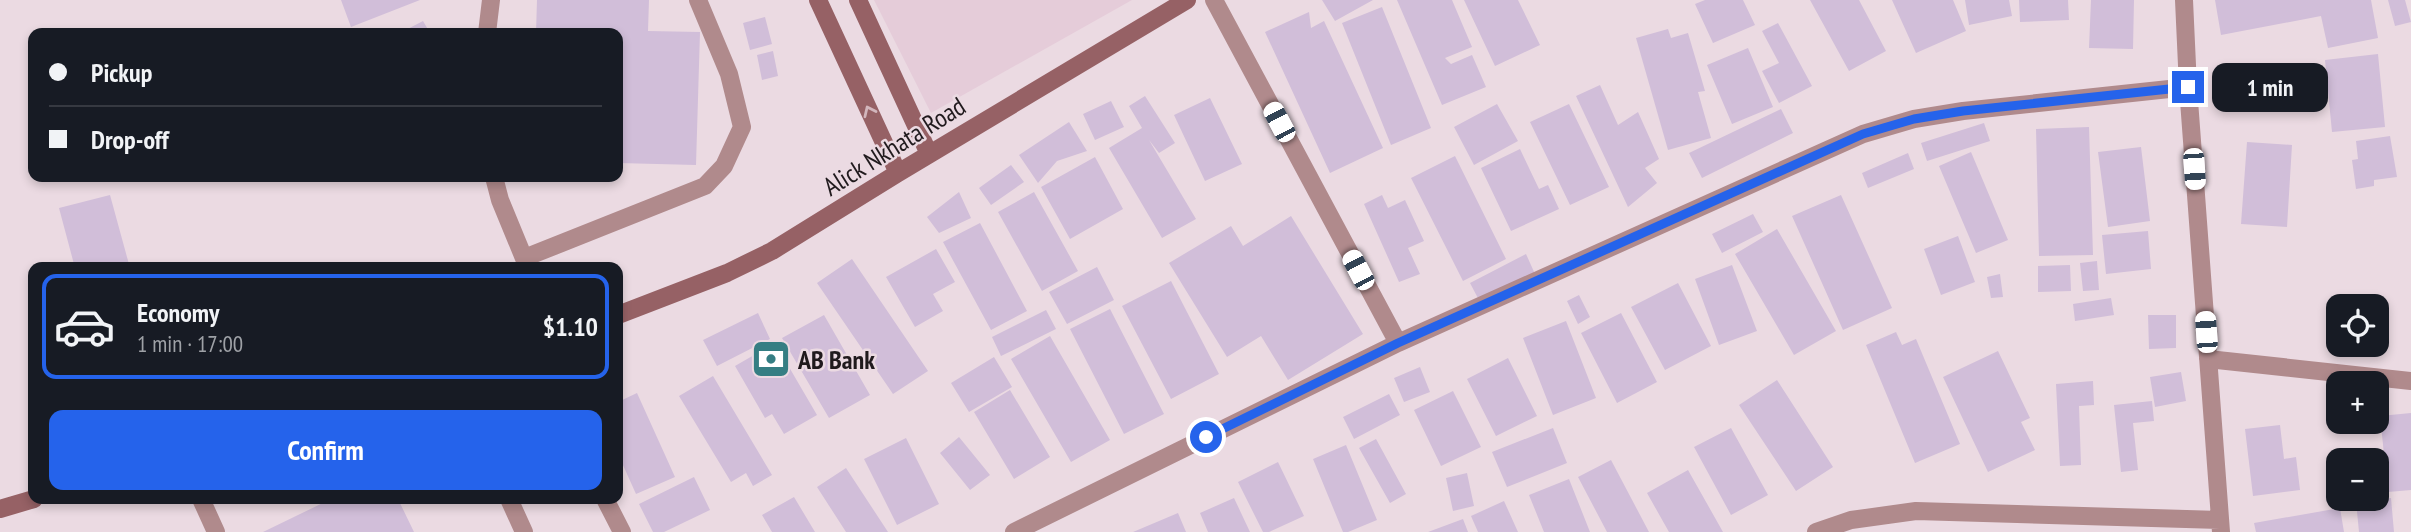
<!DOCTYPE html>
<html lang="en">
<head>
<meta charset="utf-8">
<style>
  :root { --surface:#171b24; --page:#20242c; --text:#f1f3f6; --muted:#9ea1a6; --line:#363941; --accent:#2563eb }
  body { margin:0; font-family:"PT Sans Narrow",sans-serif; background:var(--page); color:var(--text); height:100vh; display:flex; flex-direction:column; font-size:26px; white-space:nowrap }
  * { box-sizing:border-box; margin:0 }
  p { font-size:23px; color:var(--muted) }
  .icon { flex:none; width:38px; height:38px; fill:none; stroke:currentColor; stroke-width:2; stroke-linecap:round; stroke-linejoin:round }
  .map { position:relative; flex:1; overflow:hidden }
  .panel { position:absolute; left:28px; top:262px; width:595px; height:242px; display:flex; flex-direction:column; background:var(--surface); border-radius:14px; box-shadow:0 4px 10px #0003 }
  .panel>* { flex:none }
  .banner { position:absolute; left:28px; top:28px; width:595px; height:154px; border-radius:14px; box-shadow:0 4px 10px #0003; display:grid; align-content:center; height:154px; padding:0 21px; background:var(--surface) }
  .tools { position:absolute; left:2326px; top:294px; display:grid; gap:14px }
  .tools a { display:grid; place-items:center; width:63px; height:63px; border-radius:14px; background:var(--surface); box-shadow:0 4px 10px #0003; font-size:35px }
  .end { position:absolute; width:32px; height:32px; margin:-16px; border:9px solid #2563eb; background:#fff; box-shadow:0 0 0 4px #fff }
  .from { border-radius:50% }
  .bubble { position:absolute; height:49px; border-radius:14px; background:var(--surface); box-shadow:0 4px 10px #0003; font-size:23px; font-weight:700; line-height:49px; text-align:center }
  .car { position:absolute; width:21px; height:42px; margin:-21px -10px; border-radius:9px; box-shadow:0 0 5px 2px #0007; background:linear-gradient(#fff 24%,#345 0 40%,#fff 0 76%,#345 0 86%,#fff 0) }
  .banner b { display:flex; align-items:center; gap:24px; height:66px; font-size:26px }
  .banner b+b { border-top:2px solid var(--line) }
  .banner i { width:18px; height:18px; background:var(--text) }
  ul { padding:12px 0 0; list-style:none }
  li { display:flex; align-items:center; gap:21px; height:105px; margin:0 14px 10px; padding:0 7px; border:4px solid transparent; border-radius:14px }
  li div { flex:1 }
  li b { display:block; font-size:26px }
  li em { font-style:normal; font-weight:700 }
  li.on { border-color:var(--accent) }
  li>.icon { width:63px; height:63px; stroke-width:1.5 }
  .action { display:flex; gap:14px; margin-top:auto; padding:14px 21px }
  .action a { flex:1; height:80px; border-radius:14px; background:var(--accent); color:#fff; font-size:28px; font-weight:700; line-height:80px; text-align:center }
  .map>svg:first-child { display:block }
  .built { fill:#e5ccd9 }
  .building { fill:#d1bed9 }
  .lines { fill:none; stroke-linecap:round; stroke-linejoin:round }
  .service { stroke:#b08a8c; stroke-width:18 }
  .minor { stroke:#b08a8c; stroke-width:18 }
  .secondary { stroke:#966165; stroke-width:18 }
  .oneway { stroke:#d2b6bc }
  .route { stroke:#2563eb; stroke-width:9 }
  .labels { text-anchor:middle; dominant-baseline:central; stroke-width:5; stroke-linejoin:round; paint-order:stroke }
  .street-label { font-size:26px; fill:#201a1d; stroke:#ebdae2 }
  .poi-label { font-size:26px; font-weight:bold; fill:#201a1d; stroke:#ebdae2; text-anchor:start }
</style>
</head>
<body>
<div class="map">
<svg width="2411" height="532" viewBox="0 0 2411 532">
  <rect width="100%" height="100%" fill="#ebdae2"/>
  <path class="built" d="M874 0H1132L931 113Z"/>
  <path class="building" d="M341 0H420L351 27Z
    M537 0H649L648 31 700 32 696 165 618 163V33H536Z
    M1322 0H1373L1335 21Z
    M1397 0H1452L1472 47 1445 58 1451 64 1472 55 1486 87 1442 105Z
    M1464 0H1518L1540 45 1495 66Z
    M1705 0H1743L1755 25 1713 43 1695 4Z
    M1810 0H1859L1886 51 1849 71Z
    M1892 0H1953L1966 31 1916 53Z
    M1965 0H2009L2012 16 1969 25Z
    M2019 0H2068L2069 20 2020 22Z
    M2091 0H2134L2133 49 2089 48Z
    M2215 0H2371L2378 38 2328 48 2321 16 2221 35Z
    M2388 0H2405L2411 22 2395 26Z
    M1382 7 1431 128 1391 145 1342 23Z
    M1309 12 1311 28 1324 21 1383 148 1330 173 1265 32Z
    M765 17 772 44 750 50 743 23Z
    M423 21 430 33H400Z
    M1778 23 1812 86 1779 103 1762 71 1779 63 1762 31Z
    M1668 29 1671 38 1688 33 1705 91 1698 92 1711 138 1668 150 1636 38Z
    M1748 48 1773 107 1732 124 1707 65Z
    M773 51 778 76 762 80 757 55Z
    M2378 54 2385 127 2332 132 2325 60Z
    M1600 85 1618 125 1638 112 1659 159 1645 168 1657 183 1628 207 1576 96Z
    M1145 96 1175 143 1159 153 1149 140 1196 219 1162 238 1109 148 1142 128 1129 106Z
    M1210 98 1242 164 1205 181 1174 115Z
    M1111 101 1124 127 1095 140 1083 114Z
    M1497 104 1518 141 1474 165 1454 127Z
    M1569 104 1609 187 1570 205 1530 122Z
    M1781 109 1793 133 1702 178 1689 153Z
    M1069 122 1087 151 1057 161 1038 183 1019 155Z
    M1984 123 1990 141 1927 161 1921 143Z
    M2089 127 2093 255 2039 256 2036 129Z
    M2390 136 2397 177 2374 180V186L2356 189 2352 160 2358 159 2356 141Z
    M2247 142 2292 145 2287 227 2241 224Z
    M2141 147 2150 221 2108 227 2098 152Z
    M1520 149 1539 189 1548 185 1559 209 1511 231 1481 168Z
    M1971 152 2008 240 1976 253 1939 166Z
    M1908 153 1914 169 1868 188 1862 173Z
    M1455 156 1506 259 1463 281 1411 178Z
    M1095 157 1123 209 1070 239 1041 187Z
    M1011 165 1024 182 991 205 979 188Z
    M959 192 971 218 939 233 927 217Z
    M1034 192 1078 271 1042 291 998 212Z
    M110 195 130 268H75L59 208Z
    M1382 195 1388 208 1405 200 1424 241 1408 248 1420 274 1399 282 1364 204Z
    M1841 195 1892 308 1843 330 1792 216Z
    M1753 214 1763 232 1722 253 1712 234Z
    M1291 216 1363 334 1288 380 1261 336 1227 357 1169 263 1231 226 1243 246Z
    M980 223 1027 311 991 330 943 242Z
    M1777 229 1836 331 1794 355 1735 254Z
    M2148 231 2151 269 2106 274 2102 235Z
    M1958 236 1975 282 1941 295 1924 249Z
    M936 249 955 282 933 294 943 311 915 327 886 277Z
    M1526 254 1535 274 1480 302 1470 283Z
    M852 259 928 371 893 394 817 283Z
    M2097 261 2099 290 2083 291 2080 263Z
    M1732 265 1757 331 1719 345 1695 279Z
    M2070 265 2071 291 2038 292V266Z
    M1097 267 1114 300 1067 324 1049 292Z
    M2000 274 2003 297 1991 298 1987 277Z
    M1171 281 1219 374 1171 399 1122 306Z
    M1678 283 1711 346 1665 370 1631 307Z
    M1579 295 1590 317 1578 324 1567 301Z
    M2111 298 2114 315 2075 321 2073 304Z
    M1110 309 1164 414 1124 434 1070 329Z
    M1046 310 1056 329 1001 356 992 337Z
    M758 313 770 339 717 366 703 340Z
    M1621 313 1657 382 1617 403 1581 333Z
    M824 315 870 395 829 418 782 338Z
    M2148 315H2176V348L2149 349Z
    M1566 321 1596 398 1553 415 1523 338Z
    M1896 332 1902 345 1916 339 1960 444 1915 463 1866 345Z
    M1050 336 1110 440 1071 462 1011 359Z
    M775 343 817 415 784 434 772 414 765 418 735 366Z
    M1998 351 2030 418 2021 422 2035 450 1988 472 1943 377Z
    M994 357 1012 387 969 412 951 383Z
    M1508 358 1537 416 1496 436 1467 379Z
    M1420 367 1430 392 1404 402 1394 378Z
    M2181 372 2186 401 2155 407 2150 377Z
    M713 376 772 475 753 486 746 473 731 482 679 396Z
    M1777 380 1833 467 1796 491 1739 405Z
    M2093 381 2094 405 2079 406 2081 465 2060 466 2056 384Z
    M1010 390 1050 457 1014 479 974 412Z
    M1453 391 1481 447 1441 466 1414 410Z
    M637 393 675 477 636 494 618 454V402Z
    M1389 394 1400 415 1354 439 1343 417Z
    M2152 401 2154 421 2133 423 2138 470 2121 472 2114 405Z
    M2411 413V490L2388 492 2380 416Z
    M2280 425 2284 459 2296 457 2300 490 2253 496 2245 429Z
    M1553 428 1567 463 1507 487 1492 452Z
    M1731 428 1768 495 1731 515 1694 447Z
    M959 437 990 475 970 490 940 453Z
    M906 438 939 504 897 525 864 459Z
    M1376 439 1406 494 1390 503 1359 448Z
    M1346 445 1377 520 1348 532H1343L1313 459Z
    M1611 460 1649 532H1607L1578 477Z
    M1278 462 1304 516 1269 532H1263L1238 482Z
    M846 468 888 532H846L817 487Z
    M1688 470 1723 532H1669L1647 493Z
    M1467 473 1474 506 1453 511 1446 478Z
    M694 477 710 510 664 532H653L639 504Z
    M1569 479 1590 532H1544L1529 495Z
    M794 497 815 532H772L762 515Z
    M1234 498 1250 532H1208L1200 513Z
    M2391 498 2394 532H2359L2356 501Z
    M331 499H398L414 532H263Z
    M1504 501 1518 532H1478L1471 516Z
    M2340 508 2344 532H2256L2254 523Z
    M1178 513 1186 532H1133Z
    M1463 519 1468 532H1428Z"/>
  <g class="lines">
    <path class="service" d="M487 33 491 0
      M494 177 500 200 528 268
      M524 258 705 186 724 166 742 127 729 74 698 0
      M509 499 524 532"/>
    <path class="minor" d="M1214 0 1398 343
      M2184 0 2188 87 2221 532
      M2208 359 2411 381
      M201 499 216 532
      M605 499 622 532
      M1014 532 1398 343 1863 134 1914 119 1963 111 2188 87
      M1816 532 1851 520 1916 511 2220 520"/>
    <path class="secondary" d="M818 0 898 173
      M858 0 929 154
      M618 315 727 273 772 251 898 173 1187 0
      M0 509 34 499"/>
  </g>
  <defs><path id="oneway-chevron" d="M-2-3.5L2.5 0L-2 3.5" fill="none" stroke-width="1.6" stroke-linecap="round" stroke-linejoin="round" transform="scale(1.75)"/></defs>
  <use class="oneway" href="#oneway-chevron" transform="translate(869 111) rotate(-115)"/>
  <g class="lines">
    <path class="route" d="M1206 437 1398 343 1863 134 1914 119 1963 111 2188 87"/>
  </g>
  <defs>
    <g id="bank-square" transform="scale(2.0125)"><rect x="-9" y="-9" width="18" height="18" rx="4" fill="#357e83" stroke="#ebdae2"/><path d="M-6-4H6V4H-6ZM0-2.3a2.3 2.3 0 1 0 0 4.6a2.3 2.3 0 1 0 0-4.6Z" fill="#fff"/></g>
  </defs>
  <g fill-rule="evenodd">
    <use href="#bank-square" x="771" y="359"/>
  </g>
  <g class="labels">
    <g class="street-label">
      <text transform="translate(894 146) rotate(-32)">Alick Nkhata Road</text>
    </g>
    <g class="poi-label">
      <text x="798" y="359">AB Bank</text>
    </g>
  </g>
</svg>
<div class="tools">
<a><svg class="icon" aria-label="locate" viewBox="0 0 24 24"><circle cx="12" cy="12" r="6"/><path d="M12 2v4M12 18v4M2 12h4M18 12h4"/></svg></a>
<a>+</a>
<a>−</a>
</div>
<i class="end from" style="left:1206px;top:437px"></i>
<i class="end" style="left:2188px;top:87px"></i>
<div class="bubble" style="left:2212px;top:63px;width:116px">1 min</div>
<i class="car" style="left:1279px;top:122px;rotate:332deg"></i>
<i class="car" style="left:2194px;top:169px;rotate:176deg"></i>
<i class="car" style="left:1358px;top:270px;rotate:332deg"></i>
<i class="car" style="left:2206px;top:332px;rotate:356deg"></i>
<div class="banner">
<b><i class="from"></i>Pickup</b>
<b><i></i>Drop-off</b>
</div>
<section class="panel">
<ul>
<li class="on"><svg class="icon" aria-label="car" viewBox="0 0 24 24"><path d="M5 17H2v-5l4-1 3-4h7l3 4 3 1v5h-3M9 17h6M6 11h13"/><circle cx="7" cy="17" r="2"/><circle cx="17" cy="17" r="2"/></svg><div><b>Economy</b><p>1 min · 17:00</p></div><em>$1.10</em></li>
</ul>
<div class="action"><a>Confirm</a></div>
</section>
</div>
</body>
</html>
